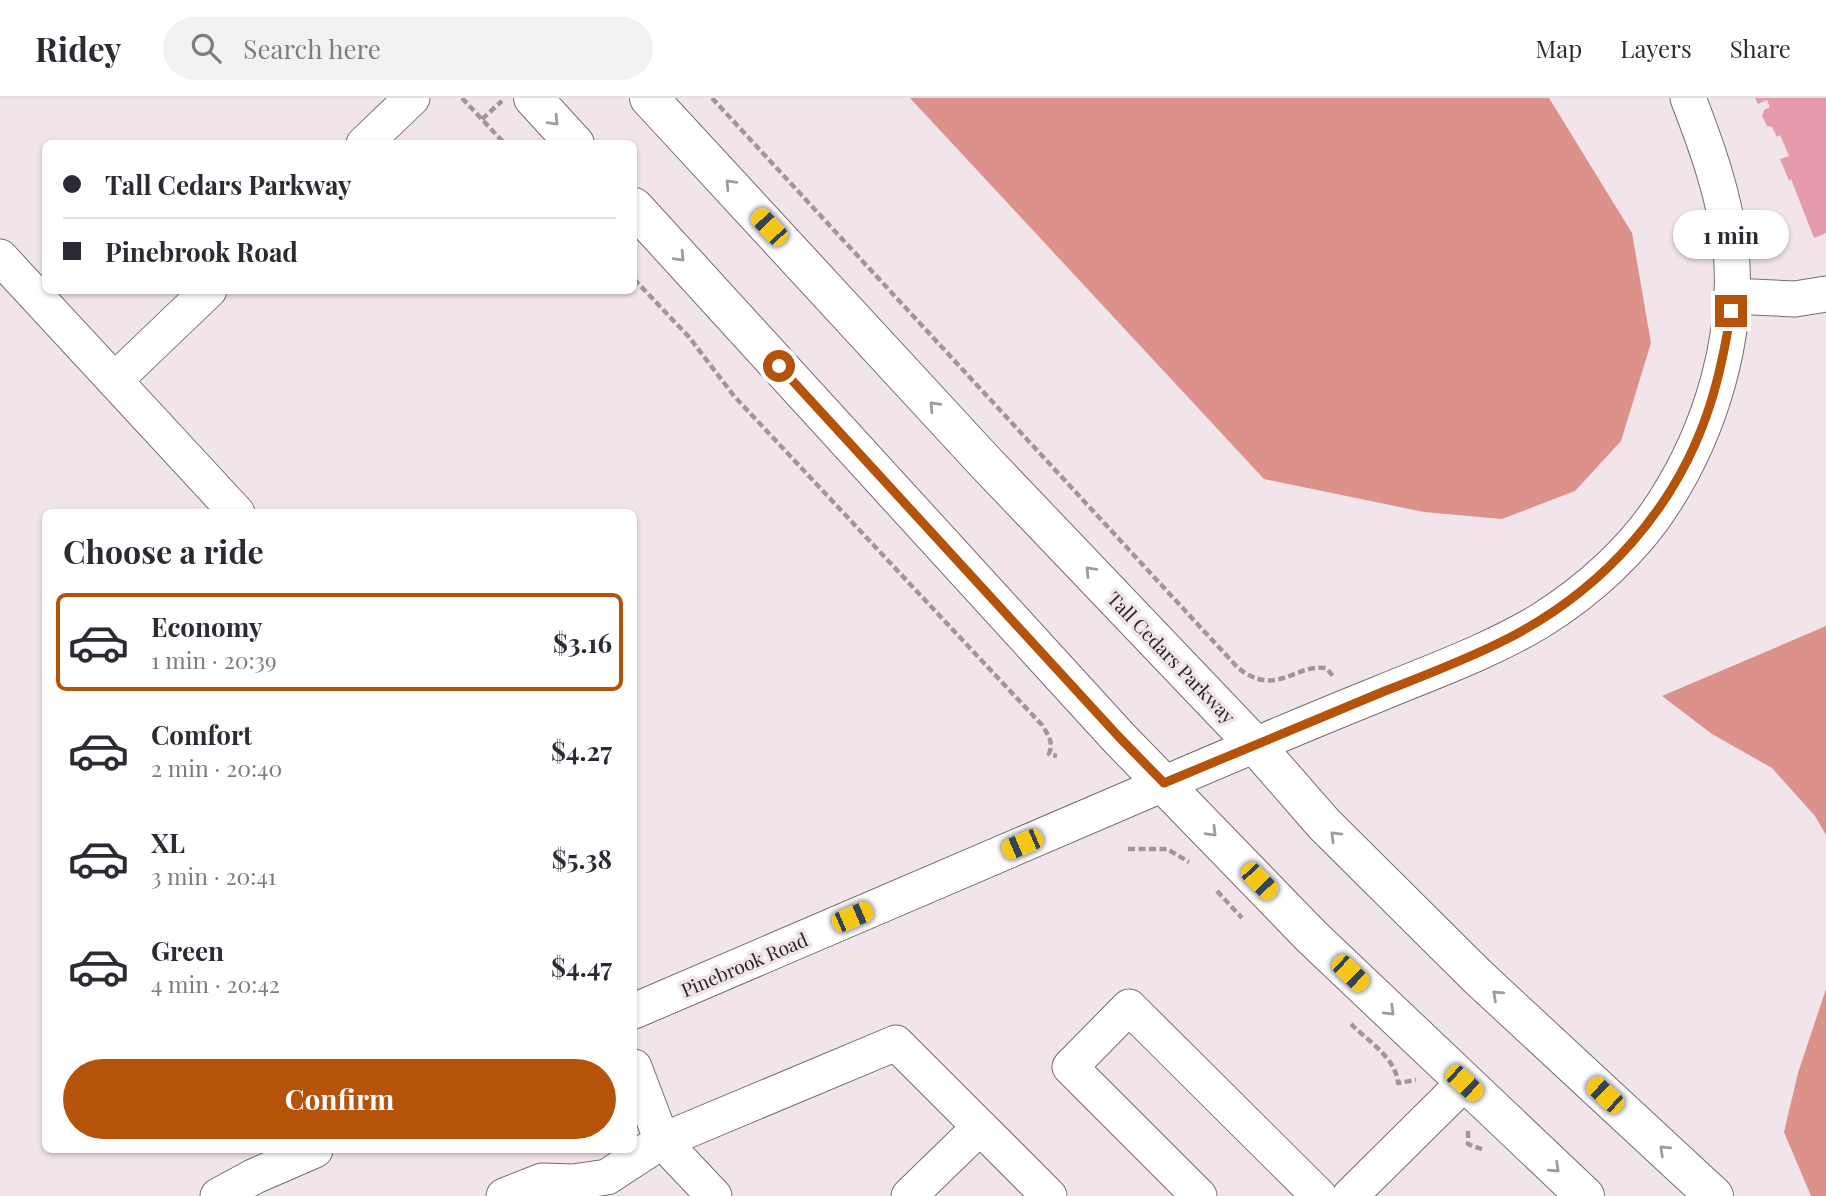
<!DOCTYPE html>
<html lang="en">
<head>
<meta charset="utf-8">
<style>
  :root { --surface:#fff; --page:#f2f2f3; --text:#2b2b33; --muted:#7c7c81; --line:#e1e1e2; --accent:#b45309 }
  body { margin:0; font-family:"Playfair Display",serif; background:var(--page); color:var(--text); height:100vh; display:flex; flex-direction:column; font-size:26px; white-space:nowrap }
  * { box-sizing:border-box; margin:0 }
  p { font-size:23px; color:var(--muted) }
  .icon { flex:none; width:38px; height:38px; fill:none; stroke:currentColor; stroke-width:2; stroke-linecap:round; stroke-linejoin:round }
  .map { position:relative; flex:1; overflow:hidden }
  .drawer { position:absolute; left:42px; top:411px; width:595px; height:644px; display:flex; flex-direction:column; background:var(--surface); border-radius:10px; box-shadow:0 2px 5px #0004 }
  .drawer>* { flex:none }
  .top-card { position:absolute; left:42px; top:42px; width:595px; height:154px; border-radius:10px; box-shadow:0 2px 5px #0004; display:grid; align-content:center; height:154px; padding:0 21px; background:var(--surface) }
  .end { position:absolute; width:32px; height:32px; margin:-16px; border:9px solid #b45309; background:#fff; box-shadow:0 0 0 4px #fff }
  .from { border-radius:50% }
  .bubble { position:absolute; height:49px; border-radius:24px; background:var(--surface); box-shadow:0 2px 5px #0004; font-size:23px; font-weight:700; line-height:49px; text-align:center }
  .car { position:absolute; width:21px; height:42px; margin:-21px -10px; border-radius:9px; box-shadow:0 0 5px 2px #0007; background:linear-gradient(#f5c518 24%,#345 0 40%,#f5c518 0 76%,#345 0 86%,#f5c518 0) }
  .top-card b { display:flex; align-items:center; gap:24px; height:66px; font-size:26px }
  .top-card b+b { border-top:2px solid var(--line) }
  .top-card i { width:18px; height:18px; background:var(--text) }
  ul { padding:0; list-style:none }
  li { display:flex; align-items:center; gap:21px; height:98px; margin:0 14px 10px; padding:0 7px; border:4px solid transparent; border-radius:10px }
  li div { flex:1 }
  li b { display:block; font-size:26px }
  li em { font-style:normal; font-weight:700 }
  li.current { border-color:var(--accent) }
  li>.icon { width:63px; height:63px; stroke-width:1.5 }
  h2 { padding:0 21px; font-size:32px; line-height:84px }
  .button { display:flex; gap:14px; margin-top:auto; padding:14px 21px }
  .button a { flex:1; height:80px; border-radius:42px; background:var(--accent); color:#fff; font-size:28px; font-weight:700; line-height:80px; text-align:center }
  header { display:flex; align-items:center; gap:42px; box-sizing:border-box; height:98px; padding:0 35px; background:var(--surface); border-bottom:2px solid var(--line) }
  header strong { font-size:33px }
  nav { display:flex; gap:38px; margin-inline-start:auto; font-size:24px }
  .search { width:490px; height:63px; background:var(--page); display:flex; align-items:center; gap:18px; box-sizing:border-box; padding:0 24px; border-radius:38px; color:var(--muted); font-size:26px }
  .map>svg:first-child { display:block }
  .forest { fill:#dc918a }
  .building { fill:#e69baa }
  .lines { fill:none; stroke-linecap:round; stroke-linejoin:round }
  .minor-casing { stroke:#776b71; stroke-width:37 }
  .major-casing { stroke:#776b71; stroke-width:40 }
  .path { stroke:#a0969b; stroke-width:4.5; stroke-dasharray:7 3.5; stroke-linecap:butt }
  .minor { stroke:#fff; stroke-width:35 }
  .major { stroke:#fff; stroke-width:38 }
  .oneway { stroke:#9f9c9d }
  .route { stroke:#b45309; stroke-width:9 }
  .labels { text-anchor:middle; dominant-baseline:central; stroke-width:7; stroke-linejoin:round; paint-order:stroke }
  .street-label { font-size:19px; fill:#292426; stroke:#f2e4eb }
</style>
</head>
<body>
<header>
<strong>Ridey</strong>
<div class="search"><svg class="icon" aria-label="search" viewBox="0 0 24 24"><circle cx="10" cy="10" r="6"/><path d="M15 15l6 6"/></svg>Search here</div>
<nav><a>Map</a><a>Layers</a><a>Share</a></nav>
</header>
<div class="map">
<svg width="1826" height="1098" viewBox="0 0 1826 1098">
  <rect width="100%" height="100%" fill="#f2e4eb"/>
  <path class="forest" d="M910 0H1549L1632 135 1651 245 1621 343 1575 393 1502 421 1424 414 1264 381Z
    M1826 528V737L1815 718 1772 670 1712 636 1662 598Z
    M1826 891V1098H1811L1784 1034 1798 975Z"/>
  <path class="building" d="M1755 0H1826V135L1814 140 1791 81 1789 83 1780 61 1789 58 1780 37 1777 39 1772 29 1767 28 1762 18 1764 12 1770 9 1767 2 1758 6Z"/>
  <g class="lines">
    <g class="minor-casing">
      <path id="minor" d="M364 46 412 0
        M0 159 237 415
        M1732 198 1795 201 1826 196
        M115 282 209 192
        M634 913C812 837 989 760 1168 684 1238 654 1309 624 1381 595 1434 573 1490 553 1540 523 1588 493 1635 451 1665 403 1711 331 1739 238 1731 153 1725 99 1707 49 1688 0
        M634 969 662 1043 714 1098
        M980 1029 1049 1098
        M218 1098 255 1078 315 1052
        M504 1098 542 1083 573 1084 607 1079 662 1043 896 945 980 1029 909 1098
        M1199 1098 1070 969 1129 909 1319 1098
        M1350 1098 1464 985"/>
    </g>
    <g class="major-casing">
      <path id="major" d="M533 0 575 46
        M649 0 985 364 1255 647 1324 726 1478 879 1714 1098
        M634 109 1119 640 1312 839 1585 1098"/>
    </g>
    <path class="path" d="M462 0 505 46
      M712 0 1238 570C1277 600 1293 566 1326 570L1333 578
      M482 21 502 3
      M634 181 689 239 734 298 1042 627C1048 637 1054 644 1049 656L1057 658
      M1128 751H1167L1189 764
      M1217 793 1242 820
      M1351 926C1368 943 1396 960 1398 985L1416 982
      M1468 1033V1046L1484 1052"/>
    <use href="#minor" class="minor"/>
    <use href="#major" class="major"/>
  </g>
  <defs><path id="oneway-chevron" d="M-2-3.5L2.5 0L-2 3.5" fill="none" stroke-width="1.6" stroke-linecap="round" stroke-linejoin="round" transform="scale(1.75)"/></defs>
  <g class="oneway">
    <use href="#oneway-chevron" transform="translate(554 23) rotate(47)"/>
    <use href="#oneway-chevron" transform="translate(730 86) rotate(-133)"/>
    <use href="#oneway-chevron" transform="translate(680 159) rotate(47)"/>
    <use href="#oneway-chevron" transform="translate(934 308) rotate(-133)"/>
    <use href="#oneway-chevron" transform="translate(1090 473) rotate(-134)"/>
    <use href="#oneway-chevron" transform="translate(1212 734) rotate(46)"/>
    <use href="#oneway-chevron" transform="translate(1335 738) rotate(-135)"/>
    <use href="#oneway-chevron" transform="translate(1497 897) rotate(-137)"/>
    <use href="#oneway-chevron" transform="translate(1390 913) rotate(44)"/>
    <use href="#oneway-chevron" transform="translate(1664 1052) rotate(-137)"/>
    <use href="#oneway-chevron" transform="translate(1555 1070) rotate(43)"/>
  </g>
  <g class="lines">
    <path class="route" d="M779 268 1119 639 1164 685C1236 655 1308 625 1380 595 1423 578 1466 562 1507 541 1603 492 1677 410 1710 307 1720 276 1726 245 1731 213"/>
  </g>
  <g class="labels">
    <g class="street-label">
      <text transform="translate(1172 559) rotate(46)">Tall Cedars Parkway</text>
      <text transform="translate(744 866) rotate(-23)">Pinebrook Road</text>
    </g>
  </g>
</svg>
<i class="end from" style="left:779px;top:268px"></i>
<i class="end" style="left:1731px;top:213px"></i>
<div class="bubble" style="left:1673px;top:112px;width:116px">1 min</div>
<i class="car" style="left:769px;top:129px;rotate:317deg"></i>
<i class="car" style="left:1022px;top:746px;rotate:247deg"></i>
<i class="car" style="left:1259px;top:783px;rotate:136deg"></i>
<i class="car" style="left:852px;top:819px;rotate:67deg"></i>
<i class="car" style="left:1350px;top:875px;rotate:134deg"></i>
<i class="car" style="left:1464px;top:985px;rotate:133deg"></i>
<i class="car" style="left:1605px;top:997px;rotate:313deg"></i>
<div class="top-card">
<b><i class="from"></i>Tall Cedars Parkway</b>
<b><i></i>Pinebrook Road</b>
</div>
<section class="drawer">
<h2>Choose a ride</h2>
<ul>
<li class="current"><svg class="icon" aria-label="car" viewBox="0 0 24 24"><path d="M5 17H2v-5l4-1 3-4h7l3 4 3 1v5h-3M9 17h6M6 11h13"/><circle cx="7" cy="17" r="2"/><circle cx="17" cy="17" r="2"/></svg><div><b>Economy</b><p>1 min · 20:39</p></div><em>$3.16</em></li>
<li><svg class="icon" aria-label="car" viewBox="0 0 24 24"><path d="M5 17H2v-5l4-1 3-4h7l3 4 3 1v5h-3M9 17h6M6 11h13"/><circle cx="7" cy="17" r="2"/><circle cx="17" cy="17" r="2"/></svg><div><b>Comfort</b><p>2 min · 20:40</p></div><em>$4.27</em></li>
<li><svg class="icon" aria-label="car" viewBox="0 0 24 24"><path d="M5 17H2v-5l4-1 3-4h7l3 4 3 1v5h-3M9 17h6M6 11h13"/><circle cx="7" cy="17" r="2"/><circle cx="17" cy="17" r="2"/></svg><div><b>XL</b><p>3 min · 20:41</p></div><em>$5.38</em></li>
<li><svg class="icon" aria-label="car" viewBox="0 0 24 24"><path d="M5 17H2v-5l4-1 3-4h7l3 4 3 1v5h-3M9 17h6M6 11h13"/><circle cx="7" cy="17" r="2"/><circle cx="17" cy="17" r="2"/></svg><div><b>Green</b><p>4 min · 20:42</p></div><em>$4.47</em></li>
</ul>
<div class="button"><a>Confirm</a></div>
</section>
</div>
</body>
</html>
